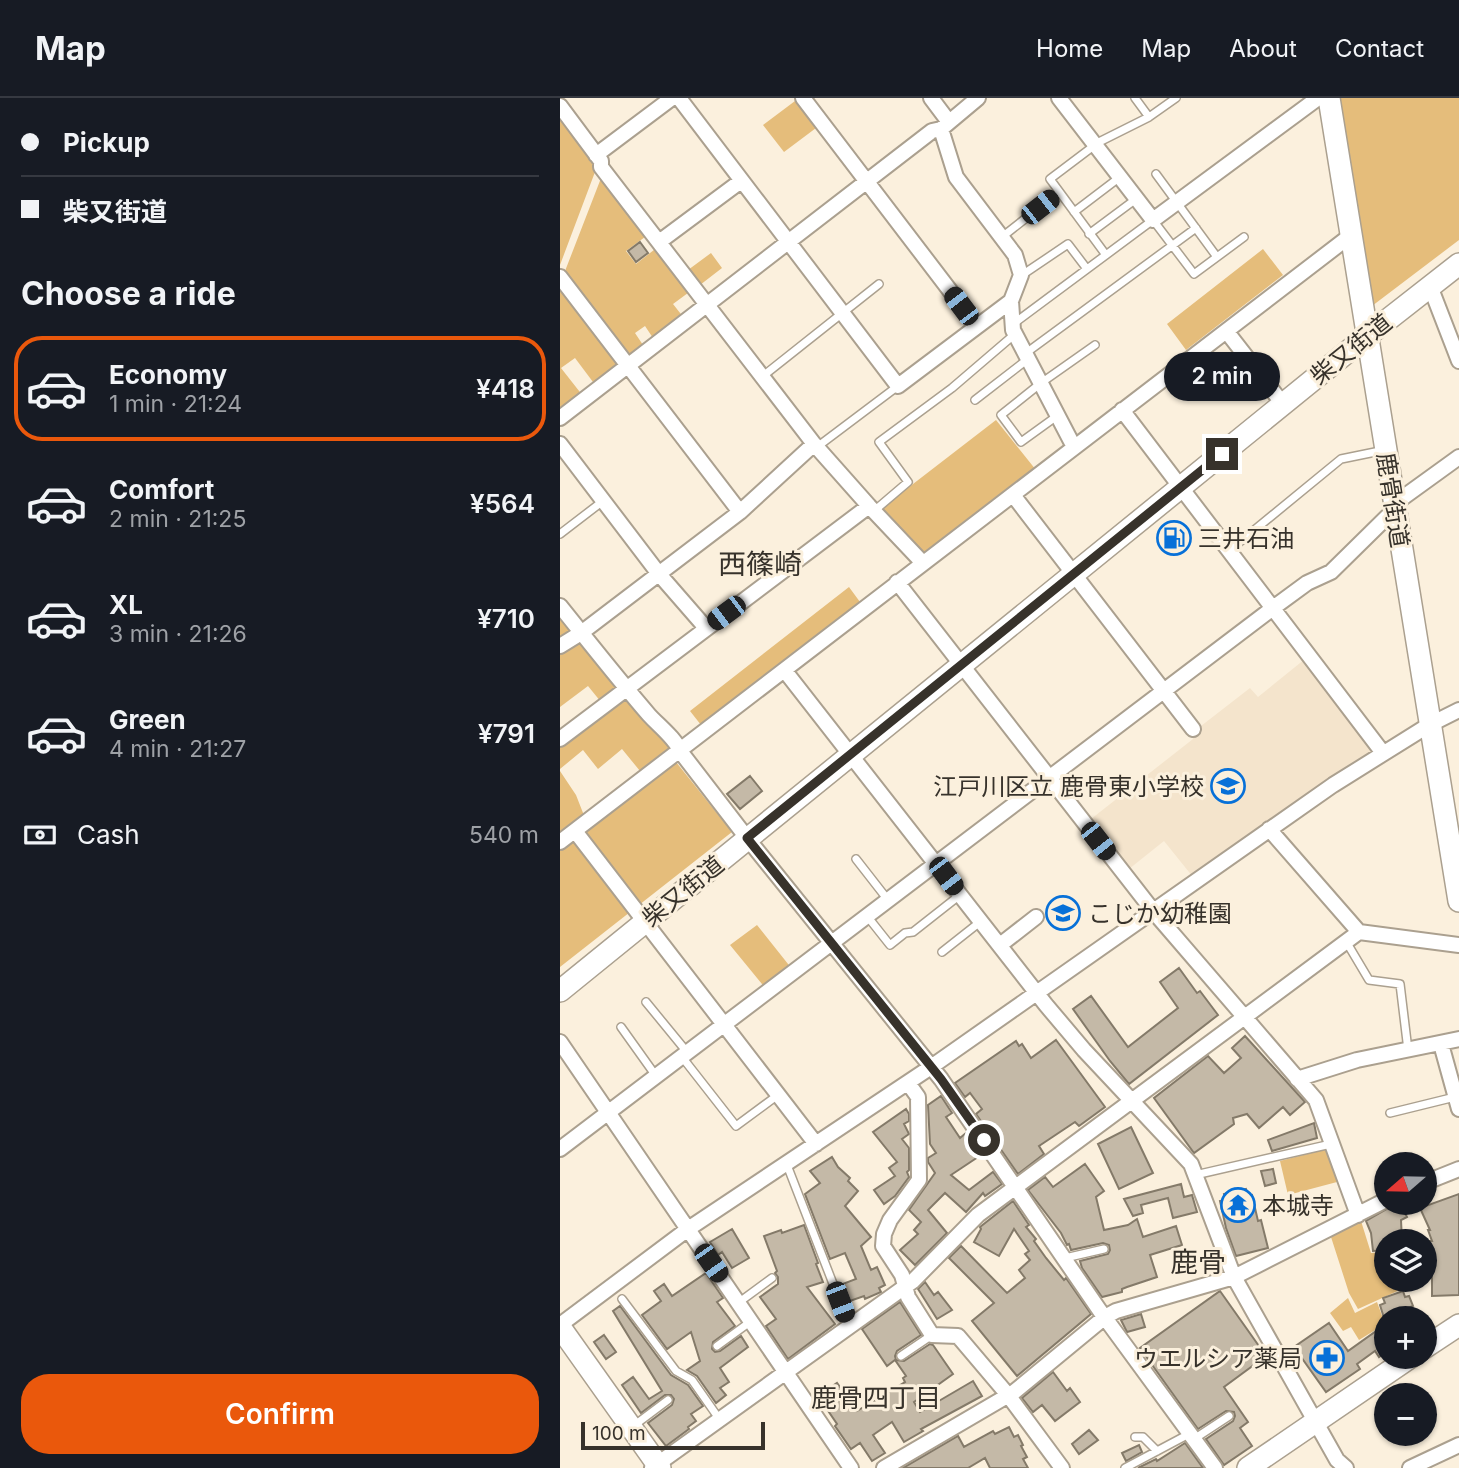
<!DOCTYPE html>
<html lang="en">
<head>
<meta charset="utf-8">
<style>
  :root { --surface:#171b24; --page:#242831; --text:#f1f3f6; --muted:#9ea1a6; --line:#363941; --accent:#ea580c }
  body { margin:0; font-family:Inter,"Noto Sans JP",sans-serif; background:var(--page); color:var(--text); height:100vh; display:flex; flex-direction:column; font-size:26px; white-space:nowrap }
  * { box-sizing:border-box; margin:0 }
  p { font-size:23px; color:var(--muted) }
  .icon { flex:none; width:38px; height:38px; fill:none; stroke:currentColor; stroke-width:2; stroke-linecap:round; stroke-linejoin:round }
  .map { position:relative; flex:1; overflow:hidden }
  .side { display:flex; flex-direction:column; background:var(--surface); width:560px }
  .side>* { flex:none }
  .top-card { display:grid; align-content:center; height:154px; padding:0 21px; background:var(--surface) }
  .needle { width:46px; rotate:250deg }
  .controls { position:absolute; left:814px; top:1054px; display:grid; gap:14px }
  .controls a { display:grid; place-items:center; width:63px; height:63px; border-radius:50%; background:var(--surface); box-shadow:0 2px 5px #0004; font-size:35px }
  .scale { position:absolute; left:21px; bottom:18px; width:184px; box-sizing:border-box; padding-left:7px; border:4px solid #37322b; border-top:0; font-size:19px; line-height:24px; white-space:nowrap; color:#37322b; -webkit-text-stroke:5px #fbf0dd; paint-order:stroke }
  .end { position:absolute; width:32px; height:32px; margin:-16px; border:9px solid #37322b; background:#fff; box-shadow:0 0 0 4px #fff }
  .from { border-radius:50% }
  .bubble { position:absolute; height:49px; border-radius:24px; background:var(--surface); box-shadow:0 2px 5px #0004; font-size:23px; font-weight:600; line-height:49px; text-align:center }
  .car { position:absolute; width:21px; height:42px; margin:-21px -10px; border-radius:9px; box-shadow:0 0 5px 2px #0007; background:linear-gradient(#222 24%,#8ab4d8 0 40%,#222 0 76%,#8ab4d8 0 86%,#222 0) }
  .top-card b { display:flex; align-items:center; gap:24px; height:66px; font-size:26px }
  .top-card b+b { border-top:2px solid var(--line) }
  .top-card i { width:18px; height:18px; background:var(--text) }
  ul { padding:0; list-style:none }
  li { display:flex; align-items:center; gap:21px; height:105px; margin:0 14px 10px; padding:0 7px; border:4px solid transparent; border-radius:28px }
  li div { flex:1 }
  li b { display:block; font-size:26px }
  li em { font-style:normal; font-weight:600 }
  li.on { border-color:var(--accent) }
  li>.icon { width:63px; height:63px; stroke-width:1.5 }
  h2 { padding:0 21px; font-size:32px; line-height:84px }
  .pay { display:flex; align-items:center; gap:18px; height:77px; padding:0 21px; font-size:26px }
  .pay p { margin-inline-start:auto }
  .action { display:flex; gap:14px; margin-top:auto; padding:14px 21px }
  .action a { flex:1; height:80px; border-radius:28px; background:var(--accent); color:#fff; font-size:28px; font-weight:600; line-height:80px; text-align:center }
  header { display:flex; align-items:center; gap:42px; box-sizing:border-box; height:98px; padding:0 35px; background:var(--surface); border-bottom:2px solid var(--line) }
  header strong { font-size:33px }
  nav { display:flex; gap:38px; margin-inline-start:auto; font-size:24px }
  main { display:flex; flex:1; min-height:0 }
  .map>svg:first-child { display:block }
  .built { fill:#f4e4cc }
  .green { fill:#e5bd7b }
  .building { fill:#c4b9a7; stroke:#847a69; stroke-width:2 }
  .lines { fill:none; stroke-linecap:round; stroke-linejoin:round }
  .lane-casing { stroke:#aba08f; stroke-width:10 }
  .street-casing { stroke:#aba08f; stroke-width:18 }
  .secondary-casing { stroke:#aba08f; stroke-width:24 }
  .lane { stroke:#fff; stroke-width:7 }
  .street { stroke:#fff; stroke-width:14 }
  .secondary { stroke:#fff; stroke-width:21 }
  .route { stroke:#37322b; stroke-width:9 }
  .labels { text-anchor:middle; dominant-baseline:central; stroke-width:6; stroke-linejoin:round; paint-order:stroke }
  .street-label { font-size:24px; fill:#37322b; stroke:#fbf0dd }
  .poi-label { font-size:24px; fill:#37322b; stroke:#fbf0dd; text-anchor:start }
  .neighbourhood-label { font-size:26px; fill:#37322b; stroke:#fbf0dd }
  .quarter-label { font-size:28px; fill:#37322b; stroke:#fbf0dd }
</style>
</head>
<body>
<header>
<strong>Map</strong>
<nav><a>Home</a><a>Map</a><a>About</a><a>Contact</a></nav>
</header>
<main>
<section class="side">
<div class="top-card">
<b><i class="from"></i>Pickup</b>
<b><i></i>柴又街道</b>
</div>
<h2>Choose a ride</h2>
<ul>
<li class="on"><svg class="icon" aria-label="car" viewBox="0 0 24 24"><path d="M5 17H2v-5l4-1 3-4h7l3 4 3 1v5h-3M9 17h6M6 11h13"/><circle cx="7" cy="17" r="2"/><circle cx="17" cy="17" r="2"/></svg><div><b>Economy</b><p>1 min · 21:24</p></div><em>¥418</em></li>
<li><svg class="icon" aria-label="car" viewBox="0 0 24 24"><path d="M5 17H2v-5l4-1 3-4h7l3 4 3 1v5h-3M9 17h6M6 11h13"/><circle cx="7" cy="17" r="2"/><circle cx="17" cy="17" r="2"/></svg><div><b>Comfort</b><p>2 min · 21:25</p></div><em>¥564</em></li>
<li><svg class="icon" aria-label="car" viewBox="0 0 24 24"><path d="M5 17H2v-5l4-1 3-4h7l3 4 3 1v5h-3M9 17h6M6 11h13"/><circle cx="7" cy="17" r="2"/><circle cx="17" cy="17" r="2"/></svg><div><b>XL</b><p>3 min · 21:26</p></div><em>¥710</em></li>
<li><svg class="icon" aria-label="car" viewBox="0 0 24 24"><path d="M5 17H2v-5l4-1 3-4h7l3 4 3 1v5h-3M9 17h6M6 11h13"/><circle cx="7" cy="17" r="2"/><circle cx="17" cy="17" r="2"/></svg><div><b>Green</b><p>4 min · 21:27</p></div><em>¥791</em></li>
</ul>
<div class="pay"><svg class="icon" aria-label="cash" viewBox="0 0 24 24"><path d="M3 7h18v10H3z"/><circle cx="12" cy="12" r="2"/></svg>Cash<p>540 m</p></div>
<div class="action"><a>Confirm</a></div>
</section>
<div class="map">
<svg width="899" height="1370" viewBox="0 0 899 1370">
  <rect width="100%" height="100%" fill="#fbf0dd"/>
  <path class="built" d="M745 561 813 651 812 656 633 779 604 743 569 771 531 721 633 641 632 635 690 590 698 599Z"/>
  <path class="green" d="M239 0 260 27 224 54 203 27Z
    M779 0H899V142L812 208Z
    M0 17 38 66 0 167Z
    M43 75 89 136 66 153 76 166 99 148 132 192 113 206 124 220 95 243 85 228 75 235 85 250 36 288 15 260 1 270 23 298 0 315V186Z
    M703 151 723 177 626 252 607 226Z
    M151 155 162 170 140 187 128 172Z
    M436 322 476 372 360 462 318 413Z
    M289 489 300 504 141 627 130 613Z
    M0 514 60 590 41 604 28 588 0 609Z
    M66 597 97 635 113 647 80 673 62 651 38 671 23 652 0 671V647Z
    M116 664 172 734 0 869V673L16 697 25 720Z
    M197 827 232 871 206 891 170 847Z
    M766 1051 777 1084 728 1097 720 1063Z
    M801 1123 811 1155 826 1154V1181H839L842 1191 798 1211 789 1195 771 1139Z
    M788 1200 795 1215 817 1204 825 1226 799 1242 791 1229 783 1233 770 1215Z"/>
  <path class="building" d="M80 144 88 155 76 164 68 153Z
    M190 678 202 693 180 711 167 696Z
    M619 870 637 895 640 893 658 917 569 986 550 963 513 911 531 898 568 949 618 910 600 884Z
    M685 938 745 1004 730 1017 723 1009 699 1030 687 1016 673 1020 674 1026 634 1055 594 1000 648 958 664 975 681 960 672 950Z
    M496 942 545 1009 519 1028 515 1024 479 1048 484 1056 458 1076 416 1016 422 1011 410 995 405 999 395 985 456 943 459 948 462 946 471 960Z
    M381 998 392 1015 386 1019 400 1040 406 1035 421 1057 391 1077 409 1092 433 1074 442 1086 425 1098 423 1095 406 1114 385 1095 368 1112 387 1135 355 1167 340 1152 358 1136 354 1132 361 1124 349 1112 375 1075 368 1064V1060L376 1055 370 1046 368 1007Z
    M346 1011 349 1016V1023L344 1026 349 1036 342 1041 349 1050V1072L347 1074 349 1079 335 1098 324 1106 314 1092 335 1078 329 1070 337 1064 313 1034Z
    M754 1025 757 1040 712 1053 708 1042Z
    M571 1029 593 1075 559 1091 538 1046Z
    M272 1059 278 1069 290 1080 288 1083 298 1093 285 1108 311 1139 301 1148 311 1172 317 1169 325 1187 319 1190 321 1194 305 1201 304 1198 287 1204 280 1187 296 1181 285 1155 270 1161 245 1096 260 1085 250 1073Z
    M525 1066 544 1093 536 1099 544 1132 568 1127 577 1121 583 1139 616 1128 622 1147 590 1157 597 1179 567 1189 562 1191V1194L542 1199 522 1170 520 1163 548 1156 550 1152 549 1147 543 1145 511 1152 509 1146 507 1147 501 1135 468 1092 485 1079 493 1089Z
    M713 1071 716 1085 705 1088 701 1073Z
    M621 1086 624 1099 632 1097 637 1114 613 1120 608 1100 581 1107 583 1115 573 1118 564 1101Z
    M686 1091 688 1098 692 1097 698 1123 701 1122 708 1150 676 1158 666 1130 660 1103 665 1102 664 1096Z
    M899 1096V1197L872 1198V1170H869V1154H864V1143H872L868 1132H870L860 1110Z
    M453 1103 469 1127 466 1129 476 1141 474 1143 486 1160 504 1182 506 1180 531 1216 457 1278 412 1223 434 1205 389 1160 401 1148 447 1195 465 1180 459 1172 470 1162 465 1156 469 1153 454 1131 439 1158 414 1144 421 1131 420 1129Z
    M839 1104 847 1119 841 1122 842 1143H824L825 1152 813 1153 811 1135 806 1123Z
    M244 1127 258 1165 256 1166 263 1184 247 1189 275 1226 228 1261 206 1228 216 1221 200 1199 218 1186V1179L215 1175 217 1173 204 1138 221 1132 222 1135Z
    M172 1131 189 1160 172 1170 162 1154 158 1157 150 1144Z
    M146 1175 163 1200 157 1204 175 1228 153 1244 152 1251 155 1254 160 1253 181 1238 188 1249 160 1270 169 1284 160 1290 166 1297 156 1305 137 1278 127 1272 140 1263 131 1234 107 1251 82 1217 101 1203 94 1193 104 1186 112 1198Z
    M365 1184 374 1197 378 1194 392 1212 377 1221 358 1191Z
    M660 1193 706 1258 664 1289 688 1324 680 1330 692 1348 664 1367 646 1341 673 1323 675 1318 674 1314 666 1313 638 1331 580 1250Z
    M843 1193 845 1199 849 1198 853 1208 845 1211 852 1220H824L820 1207 825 1205 823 1200Z
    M340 1204 361 1237 337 1253 335 1258 336 1262 344 1263 370 1246 373 1247 393 1276 354 1304 360 1314 413 1283 422 1298 361 1331 363 1333 344 1344 332 1324 313 1337 325 1355 312 1363 300 1345 291 1351 275 1328 277 1326 258 1298 277 1285 297 1313 345 1284 343 1280 346 1278 335 1262 327 1268 302 1231Z
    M60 1208 111 1277 128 1287 143 1308 131 1316 136 1323 128 1329 129 1331 106 1348 88 1325 112 1307 114 1301 111 1297H105L81 1315 62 1287 73 1279 89 1301 102 1293 53 1213Z
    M581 1216 585 1229 567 1234 561 1222Z
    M769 1225 788 1253 826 1226V1254L819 1259 815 1253 797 1266 800 1271 766 1294 734 1249Z
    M44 1237 56 1254 46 1261 34 1244Z
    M493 1274 507 1293 510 1290 520 1304 495 1323 482 1307 473 1314 462 1300Z
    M449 1329 454 1339 458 1337 463 1347 461 1348 467 1359 463 1361 468 1370H430L425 1360 408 1370H343L398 1338 404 1349 433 1333 435 1336Z
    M529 1332 538 1342 519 1356 512 1346Z
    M625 1345 643 1370H578L596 1361 597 1363Z
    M579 1347 582 1354 566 1363 562 1355Z"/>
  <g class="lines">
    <g class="lane-casing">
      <path id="lane" d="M575 0 589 19
        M535 46 589 19 616 0
        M535 47 490 81 546 157
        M596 76 657 159
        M514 114 560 79
        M529 136 576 101
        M442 139 499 94
        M462 177 508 146 527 171
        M453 226 593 122 634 176 684 139
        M466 255 636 130
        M203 278 319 186
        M415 302 468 261
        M497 318 461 344 441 317 481 285 535 247
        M257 349 338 288
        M314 413 348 384 319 344 392 290 455 236
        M0 436 43 403
        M670 452 781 361 825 352
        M296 761 328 802
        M307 818 330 847 345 835 353 834 400 797
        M787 845 809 882 840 886 848 952
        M382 854 420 824
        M86 904 127 954
        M61 929 96 978
        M122 959 176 1028 218 997
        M830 1015 895 999
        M227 1067 289 1227
        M635 1077 771 1046
        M505 1160 544 1151
        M62 1201 116 1273 132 1282 160 1322
        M178 1205 212 1180
        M157 1248 190 1224
        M341 1258 372 1237
        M72 1329 108 1302
        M575 1339H583L597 1353
        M634 1341 669 1318
        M565 1370 629 1336"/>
    </g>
    <g class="street-casing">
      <path id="street" d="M119 0 338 288 451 203
        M243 0 417 228
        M371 0 389 24
        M499 0 593 122 758 0
        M0 8 41 63V69L254 346 309 408 362 464
        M381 31 396 79 455 157 461 177 451 203 453 232 514 349
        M36 57 112 0
        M99 144 181 83
        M0 179 180 414
        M870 188 899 263
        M667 234 723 306
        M562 312 823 655
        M0 320 372 33 381 31 418 0
        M0 346 99 476 146 530
        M453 397 633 631
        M834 406 899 359
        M337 484 594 814 756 1002 798 1117
        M0 508C29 544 58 581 89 617 98 627 116 641 120 653L187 740 381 981 540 1213 655 1370
        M0 548 21 535 180 414 254 346
        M225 573 486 907 524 952 631 1066 674 1179 777 1362 786 1370
        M0 641 309 408
        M709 731 799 834
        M15 733 256 1046
        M0 744 790 138
        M440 847 476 819
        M0 944 291 1370
        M881 946 899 1011
        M737 981 797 962 899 941
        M348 985 358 999 359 1082 330 1122 324 1136 323 1148 342 1177 348 1199 372 1237 398 1238 448 1297 502 1370
        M0 1051 713 510 747 485 771 474 834 412
        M864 1085 899 1071
        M0 1227 128 1131 371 969 773 687 869 627 899 612
        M92 1370 353 1183 418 1117 799 834 899 847
        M324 1370 454 1294 545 1219 556 1213 674 1179 826 1102
        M850 1370 899 1347"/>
    </g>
    <g class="secondary-casing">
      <path id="secondary" d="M769 0 899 803
        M0 893 807 238 899 166
        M0 1229 100 1370
        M864 1250 899 1227
        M688 1370 852 1258"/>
    </g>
    <use href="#lane" class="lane"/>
    <use href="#street" class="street"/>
    <use href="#secondary" class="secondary"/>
  </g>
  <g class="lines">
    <path class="route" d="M424 1042 381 981 187 740 662 356"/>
  </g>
  <defs>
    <g id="fuel-ring" transform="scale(1.75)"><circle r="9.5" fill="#fbf0dd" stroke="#0770d8" stroke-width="1.5"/><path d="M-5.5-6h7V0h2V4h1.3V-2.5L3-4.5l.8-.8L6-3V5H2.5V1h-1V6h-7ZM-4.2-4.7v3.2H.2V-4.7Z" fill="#0770d8"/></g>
    <g id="school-ring" transform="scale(1.75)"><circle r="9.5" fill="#fbf0dd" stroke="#0770d8" stroke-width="1.5"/><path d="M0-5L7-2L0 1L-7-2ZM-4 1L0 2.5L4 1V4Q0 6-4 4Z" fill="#0770d8"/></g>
    <g id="temple-ring" transform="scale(1.75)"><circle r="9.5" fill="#fbf0dd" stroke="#0770d8" stroke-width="1.5"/><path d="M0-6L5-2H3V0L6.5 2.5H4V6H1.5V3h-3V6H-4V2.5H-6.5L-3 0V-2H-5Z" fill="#0770d8"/></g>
    <g id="pharmacy-ring" transform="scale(1.75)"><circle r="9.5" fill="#fbf0dd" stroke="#0770d8" stroke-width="1.5"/><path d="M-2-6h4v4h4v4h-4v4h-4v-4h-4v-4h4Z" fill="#0770d8"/></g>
  </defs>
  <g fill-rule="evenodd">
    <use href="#fuel-ring" x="614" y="440"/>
    <use href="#school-ring" x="668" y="688"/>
    <use href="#school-ring" x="503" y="815"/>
    <use href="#temple-ring" x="678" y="1107"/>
    <use href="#pharmacy-ring" x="767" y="1260"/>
  </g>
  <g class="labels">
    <g class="street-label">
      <text transform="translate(791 251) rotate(-39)">柴又街道</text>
      <text transform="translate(833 402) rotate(81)">鹿骨街道</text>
      <text transform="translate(123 793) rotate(-39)">柴又街道</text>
    </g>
    <g class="poi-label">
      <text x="638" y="440">三井石油</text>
      <text x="644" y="688" text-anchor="end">江戸川区立 鹿骨東小学校</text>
      <text x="528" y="815">こじか幼稚園</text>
      <text x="702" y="1107">本城寺</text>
      <text x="742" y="1260" text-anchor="end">ウエルシア薬局</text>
    </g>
    <g class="neighbourhood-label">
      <text x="316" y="1299">鹿骨四丁目</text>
    </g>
    <g class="quarter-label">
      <text x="200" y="466">西篠崎</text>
      <text x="638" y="1164">鹿骨</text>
    </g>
  </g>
</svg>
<div class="controls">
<a><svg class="needle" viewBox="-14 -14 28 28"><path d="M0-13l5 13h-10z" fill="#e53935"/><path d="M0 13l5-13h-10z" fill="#9ea1a6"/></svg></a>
<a><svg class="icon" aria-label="layers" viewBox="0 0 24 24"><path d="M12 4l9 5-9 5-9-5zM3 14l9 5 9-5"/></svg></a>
<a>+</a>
<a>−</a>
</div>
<div class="scale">100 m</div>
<i class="end from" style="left:424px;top:1042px"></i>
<i class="end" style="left:662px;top:356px"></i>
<div class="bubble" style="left:604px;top:254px;width:116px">2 min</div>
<i class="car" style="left:480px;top:109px;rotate:52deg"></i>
<i class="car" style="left:401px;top:208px;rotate:323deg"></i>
<i class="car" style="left:166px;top:515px;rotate:233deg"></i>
<i class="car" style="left:538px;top:743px;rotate:142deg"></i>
<i class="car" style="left:386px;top:778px;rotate:143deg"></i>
<i class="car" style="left:151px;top:1165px;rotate:145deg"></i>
<i class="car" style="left:280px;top:1204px;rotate:159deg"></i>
</div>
</main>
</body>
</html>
